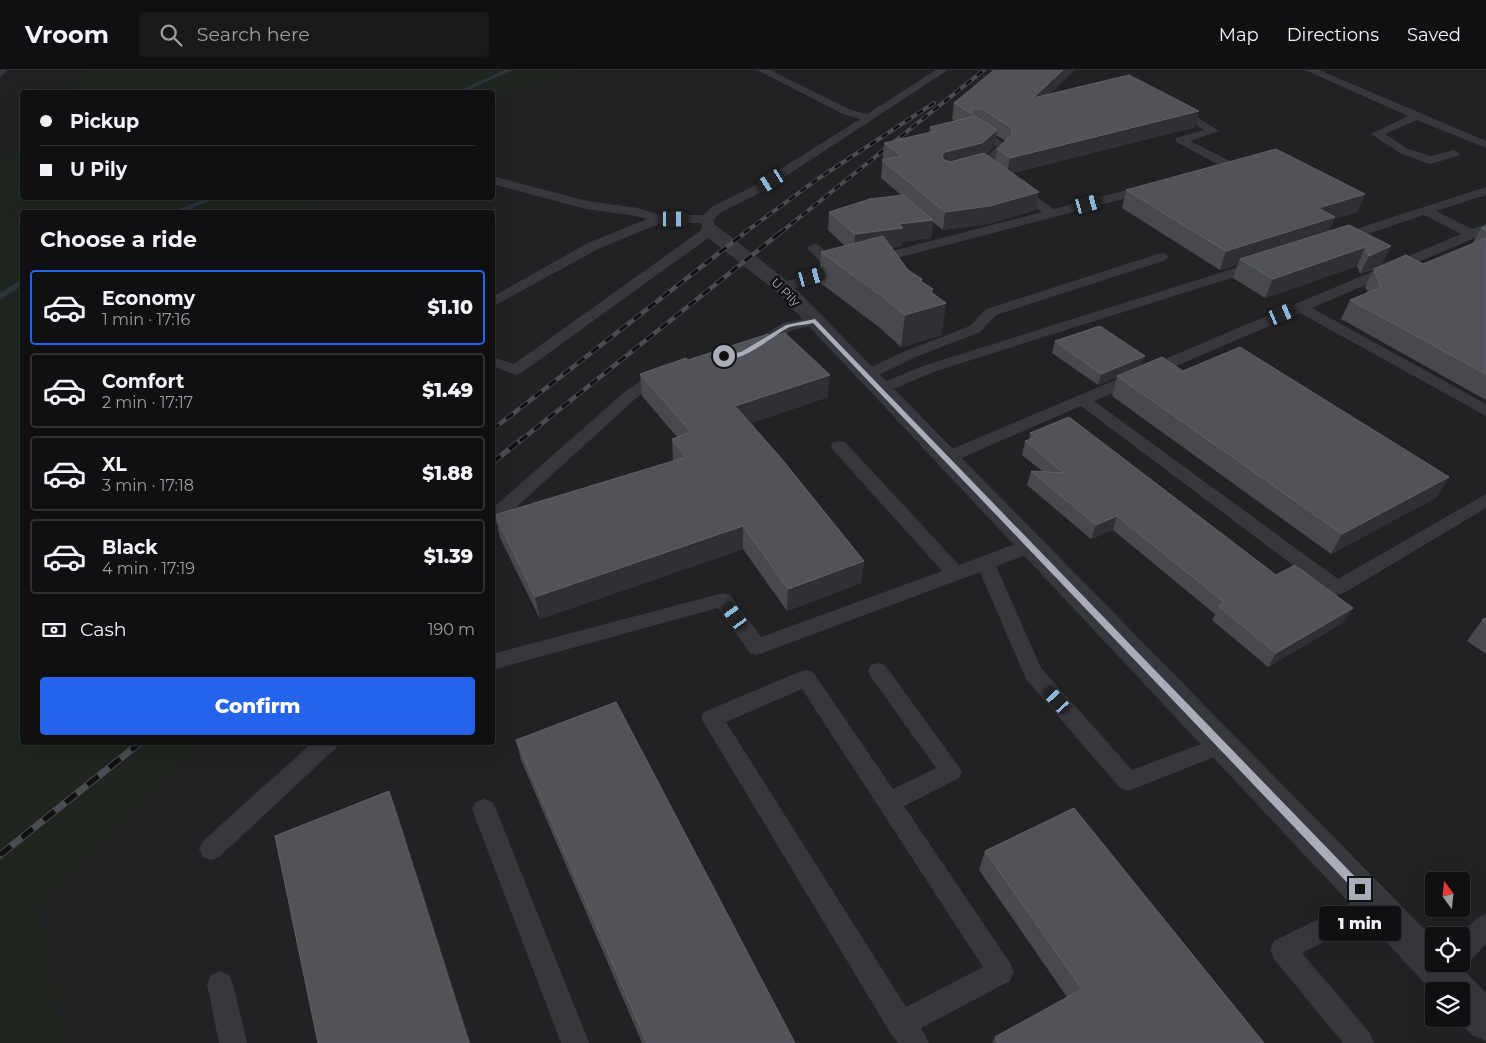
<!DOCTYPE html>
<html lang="en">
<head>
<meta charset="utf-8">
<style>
  :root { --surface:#101012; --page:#19191b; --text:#f1f3f6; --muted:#9c9d9f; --line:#303032; --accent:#2563eb }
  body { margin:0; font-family:Montserrat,sans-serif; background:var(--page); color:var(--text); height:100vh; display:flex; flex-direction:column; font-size:19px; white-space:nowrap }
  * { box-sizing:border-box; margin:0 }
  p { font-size:16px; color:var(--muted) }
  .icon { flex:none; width:28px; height:28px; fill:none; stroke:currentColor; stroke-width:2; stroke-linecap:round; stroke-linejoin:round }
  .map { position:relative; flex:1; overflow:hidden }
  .sheet { position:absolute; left:20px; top:140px; width:475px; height:535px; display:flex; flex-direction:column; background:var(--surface); border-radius:5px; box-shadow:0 5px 20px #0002,0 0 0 1px var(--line) }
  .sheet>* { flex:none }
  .banner { position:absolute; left:20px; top:20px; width:475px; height:110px; border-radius:5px; box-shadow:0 5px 20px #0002,0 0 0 1px var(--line); display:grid; align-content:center; height:110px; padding:0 20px; background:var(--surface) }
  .needle { width:32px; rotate:345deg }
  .buttons { position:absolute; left:1425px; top:802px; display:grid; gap:10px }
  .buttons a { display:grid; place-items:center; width:45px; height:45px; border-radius:5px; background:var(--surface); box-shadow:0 5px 20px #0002,0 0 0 1px var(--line); font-size:25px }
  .end { position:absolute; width:22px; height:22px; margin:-11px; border:6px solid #a8adb8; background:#111; box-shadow:0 0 0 2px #111 }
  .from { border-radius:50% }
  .bubble { position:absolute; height:35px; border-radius:5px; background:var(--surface); box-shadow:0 5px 20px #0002,0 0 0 1px var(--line); font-size:16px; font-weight:800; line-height:35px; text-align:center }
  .car { position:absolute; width:15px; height:30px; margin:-15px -8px; border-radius:6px; box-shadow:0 0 4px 1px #0007; background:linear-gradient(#222 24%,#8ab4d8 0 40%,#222 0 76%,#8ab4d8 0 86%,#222 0) }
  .banner b { display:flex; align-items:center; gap:18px; height:48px; font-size:19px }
  .banner b+b { border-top:1px solid var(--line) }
  .banner i { width:12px; height:12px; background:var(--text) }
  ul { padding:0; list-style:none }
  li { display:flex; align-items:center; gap:15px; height:75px; margin:0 10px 8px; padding:0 10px; border:2px solid var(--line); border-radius:5px }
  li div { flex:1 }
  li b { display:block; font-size:19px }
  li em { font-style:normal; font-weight:800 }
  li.selected { border-color:var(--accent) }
  li>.icon { width:45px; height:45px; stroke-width:1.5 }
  h2 { padding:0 20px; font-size:22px; line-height:60px }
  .pay { display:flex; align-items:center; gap:12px; height:55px; padding:0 20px; font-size:19px }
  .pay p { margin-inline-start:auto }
  .primary-button { display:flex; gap:10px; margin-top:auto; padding:10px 20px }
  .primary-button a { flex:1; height:58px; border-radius:5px; background:var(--accent); color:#fff; font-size:20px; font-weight:800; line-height:58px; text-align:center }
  header { display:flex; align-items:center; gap:30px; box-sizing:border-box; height:70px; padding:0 25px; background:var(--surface); border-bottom:1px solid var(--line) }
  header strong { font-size:24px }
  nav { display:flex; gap:28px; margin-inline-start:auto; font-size:18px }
  .search { width:350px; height:45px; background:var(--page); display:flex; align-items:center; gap:12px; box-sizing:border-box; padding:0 18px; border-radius:5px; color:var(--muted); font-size:19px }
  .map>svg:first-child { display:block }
  .built { fill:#222225; fill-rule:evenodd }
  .green { fill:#1e261f }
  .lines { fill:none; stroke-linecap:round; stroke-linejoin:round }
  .stream { fill:#2c353c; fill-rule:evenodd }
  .service { fill:#37383d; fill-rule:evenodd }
  .minor { fill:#37383d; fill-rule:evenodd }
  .rail-far3-casing { stroke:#4a4c52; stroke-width:4 }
  .rail-far2-casing { stroke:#4a4c52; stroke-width:4.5 }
  .rail-far1-casing { stroke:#4a4c52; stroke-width:5.5 }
  .rail-casing { stroke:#4a4c52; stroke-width:7 }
  .rail-far3 { stroke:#111113; stroke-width:2.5; stroke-dasharray:7; stroke-linecap:butt }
  .rail-far2 { stroke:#111113; stroke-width:3; stroke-dasharray:9; stroke-linecap:butt }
  .rail-far1 { stroke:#111113; stroke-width:4; stroke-dasharray:11; stroke-linecap:butt }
  .rail { stroke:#111113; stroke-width:5; stroke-dasharray:14; stroke-linecap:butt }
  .wall { fill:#47494d; fill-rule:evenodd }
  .shaded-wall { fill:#2f3033 }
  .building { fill:#525359; stroke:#5f6168 }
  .route { fill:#a8adb8 }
  .labels { text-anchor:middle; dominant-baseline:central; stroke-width:5; stroke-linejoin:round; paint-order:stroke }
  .street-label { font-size:12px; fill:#a8adb8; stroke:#111113 }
</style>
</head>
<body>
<header>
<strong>Vroom</strong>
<div class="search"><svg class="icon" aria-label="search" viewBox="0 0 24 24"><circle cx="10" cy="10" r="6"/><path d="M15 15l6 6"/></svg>Search here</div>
<nav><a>Map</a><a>Directions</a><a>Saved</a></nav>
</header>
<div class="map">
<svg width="1486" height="973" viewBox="0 0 1486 973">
  <rect width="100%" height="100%" fill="#161618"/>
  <path class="built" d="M0 0H117L98 22H22V128L0 162Z
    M365 0H1486V973H0L22 672H492V142H69L100 128H492V22ZM1434 811H1461V839H1434ZM1434 866H1461V894H1434ZM1434 921H1461V949H1434Z"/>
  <path class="green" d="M90 0H580L493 28 492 22H70Z
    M22 77V128H327L293 142H22V672L199 673 40 829 66 973H0V93Z"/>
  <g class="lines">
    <path class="stream" d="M505 0H513L463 22H456Z
      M207 128H217L182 142H172Z
      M19 211H22V216L0 230V223Z"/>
    <path class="service" d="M0 0H8L0 7Z
      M757 0H770L851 40 867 44 936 0H948L760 123 721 142 713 150 717 160 715 163 521 303 516 305 492 296V287L514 294 703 159 701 153H661L598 179 492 237V227L588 173 647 149 636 146 586 139 492 114V106L587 131 638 138 660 145H703L713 136 752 117 860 49 843 44Z
      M1305 0H1319L1486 71V78L1417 50 1385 64 1408 79 1431 86 1454 80 1460 84 1458 86 1430 94 1426 93 1400 83 1371 64 1408 46Z
      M1176 34 1219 61 1190 71 1234 93V99L1212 105 1208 104 1206 101 1219 95 1176 72V68L1204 60 1172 39 1171 37Z
      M975 55 1010 77 991 95 1054 139 1150 114 1156 118 1154 121 874 194 869 193 867 190 869 187 1042 142 980 98V92L997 77 971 60 969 58Z
      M1486 117V125L1436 141 1472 159 1486 154V163L1312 238 1486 334V346L1300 243 1094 331 1338 509 1486 424V438L1344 523 1337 525 1330 523 1081 336 952 392H940L937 388 940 384 1461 164 1424 145 1344 172 1339 173 1332 169 1334 166Z
      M814 174 819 175 839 195H850L852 198 850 201 788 220H778L776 217 778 214 827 199 807 178Z
      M1161 183 1166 184 1168 187 1166 190 996 245 980 262 913 288 873 308H861L859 305 861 302 903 282 970 256 986 239Z
      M1258 191 1265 195 1263 198 936 301 886 322 880 324 872 319 874 316 926 295Z
      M815 247 822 251 820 254 792 260 753 283H743L740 280 783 253Z
      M662 297 667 299 670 302 667 305 634 330 498 454 492 456V439L622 324 657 299Z
      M839 371 845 372 959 495 1023 471 1030 469 1037 471 1039 476 1037 481 996 496 1041 598 1132 700 1222 666 1230 669 1233 675 1230 681 1128 721 1120 718 1026 609 980 502 757 585 750 583 718 538 492 600V584L723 523 730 525 761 567 942 501 833 380 831 376 833 372Z
      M878 593 885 595 962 701 959 708 904 736 1010 893 1014 902 1010 911 921 958 929 973H898L891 964 701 648 704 642 799 602 806 600 813 602 893 719 936 698 871 607 868 601 871 595ZM802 619 983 897 906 937 726 652Z
      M313 672H339L336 678 219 787 211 790 203 787 199 779 203 771Z
      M484 729 492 732 496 739 589 973H561L472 739 476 732Z
      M1374 822 1383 826 1386 834 1383 842 1302 883 1370 963 1374 973H1343L1274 889 1270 880 1274 871Z
      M1486 844V874L1470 891 1461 894H1459H1461V866H1459L1477 848Z
      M220 901 229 905 233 914 247 973H219L207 914 211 905Z"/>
    <path class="minor" d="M710 154 717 156 790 213 1434 869V894H1458L1486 923V971L1472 965 1457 949H1461V921H1434V923L776 221 703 164 700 160 703 156Z"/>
    <g class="rail-far3-casing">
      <path id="rail-far3" d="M744 163 819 108 934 33
        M780 163 984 0"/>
    </g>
    <g class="rail-far2-casing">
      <path id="rail-far2" d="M492 360 746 162
        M520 371 781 162"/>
    </g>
    <g class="rail-far1-casing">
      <path id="rail-far1" d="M492 393 522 369"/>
    </g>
    <g class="rail-casing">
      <path id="rail" d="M0 785 141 672"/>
    </g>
    <use href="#rail-far3" class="rail-far3"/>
    <use href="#rail-far2" class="rail-far2"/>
    <use href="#rail-far1" class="rail-far1"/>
    <use href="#rail" class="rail"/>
  </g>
  <path class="wall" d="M1051 24 1195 57 1012 103 1035 140 987 154 943 160 933 152 931 168 902 172 901 176 892 178 908 200 922 209V212L933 219 932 224 946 233 941 265 901 277 880 258 819 212 821 182 845 176 828 160 829 142 901 125 881 108 884 73 929 62 930 57 955 51 952 49 954 33ZM996 65 1005 71 997 79 995 91 986 84 994 77Z
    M1126 120 1365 124 1357 142 1334 149 1329 161 1349 155 1382 195 1423 194 1472 174 1481 158 1486 156V330L1341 249 1350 230 1368 223 1365 217 1374 199 1360 204 1357 196 1265 228 1233 208 1238 194 1220 200 1122 138Z
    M1055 271 1141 296 1183 301 1437 427 1331 484 1112 326 1117 307 1098 315 1052 283Z
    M688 290 828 327 751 353 864 491 861 513 787 541 743 479 540 549 500 468 495 445 673 391 672 369 677 367 642 326 640 304Z
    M1030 363 1276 505 1344 552 1268 597 1212 550 1215 544 1113 460 1091 469 1027 415 1031 401H1042L1022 385 1025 371 1029 370Z
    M1486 548V584L1467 571 1482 550Z
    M516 670 795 973H642L521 690Z
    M985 781 1264 973H992L995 967 1067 927 979 800Z"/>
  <path class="shaded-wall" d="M1063 0H1075L1030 43 1033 28Z
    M1199 41 1195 57 1007 104 1010 88Z
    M997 60 994 77 979 90 943 99 942 85 945 82Z
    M1039 122 1035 140 987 154 943 160 945 142Z
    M1365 124 1357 142 1334 149 1327 165 1240 189 1238 194 1220 200 1226 181 1318 138Z
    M933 150 931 168 902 172 901 176 854 183 855 164 899 154Z
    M1391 176 1382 195 1360 204 1369 186Z
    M1365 177 1357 196 1265 228 1273 209Z
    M933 219 930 238 946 233 941 265 901 277 905 245Z
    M1145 286 1141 297 1117 306V307L1098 315 1101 304Z
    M830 305 828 327 735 359V336Z
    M1449 407 1437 427 1331 484 1342 464Z
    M1117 446 1113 460 1091 469 1096 455Z
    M743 456V479L540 549 535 527Z
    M864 491 861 513 787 541 788 519Z
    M1353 538 1344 552 1268 597 1276 583Z
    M389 721 397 741 471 973H469Z"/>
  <path class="building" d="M994 0H1063L1033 28 1129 5 1199 41 1010 88 997 79 1012 64V58L982 39H972V44L954 33Z
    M975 46 997 60 982 73 945 82 942 85 944 90 950 92 984 83 1039 122 990 136 945 142 882 90 902 86 884 73 936 61 930 57Z
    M1276 79 1365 124 1318 138 1335 147 1226 181 1126 120Z
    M903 125 933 150 899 154 903 158 855 164 829 142 870 129Z
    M1349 155 1391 176 1369 186 1365 177 1273 209 1240 189Z
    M1486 156V160L1481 158Z
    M883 166 908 200 922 209 919 210 933 219 931 222 946 233 905 245 883 227 821 182Z
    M1486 168V304L1350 230 1381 217 1374 199 1406 185 1423 194Z
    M1100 256 1145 286 1101 304 1055 271Z
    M785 263 830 305 735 336 781 388 864 491 788 519 743 456 535 527 495 445 686 387 672 369 691 362 640 304 686 288 688 290 768 264 771 267Z
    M1240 277 1449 407 1342 464 1117 306 1162 287 1183 301Z
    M1069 347 1276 505 1295 495 1353 538 1276 583 1218 536 1225 533 1117 446 1096 455 1031 401 1064 403 1025 371 1036 367 1030 363Z
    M1486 548V553L1482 550Z
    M616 632 795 973H647L516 670Z
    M389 721 469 973H318L275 766Z
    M1074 738 1264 973H998L995 967 1082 919 985 781Z"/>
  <path class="route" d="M815 249 1364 816V823H1357L813 253C806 255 797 255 790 257 773 264 740 298 721 286L741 282 786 255Z"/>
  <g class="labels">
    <g class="street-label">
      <text transform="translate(786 222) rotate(44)">U Pily</text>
    </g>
  </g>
</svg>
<div class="buttons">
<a><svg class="needle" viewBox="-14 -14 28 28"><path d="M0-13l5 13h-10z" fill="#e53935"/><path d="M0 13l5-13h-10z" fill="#9c9d9f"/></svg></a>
<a><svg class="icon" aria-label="locate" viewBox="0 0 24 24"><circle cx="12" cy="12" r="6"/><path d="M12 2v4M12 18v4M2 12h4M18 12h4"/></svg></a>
<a><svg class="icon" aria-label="layers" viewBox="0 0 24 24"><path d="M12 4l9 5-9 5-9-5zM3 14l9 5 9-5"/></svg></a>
</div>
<i class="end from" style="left:724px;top:286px"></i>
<i class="end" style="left:1360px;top:819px"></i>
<div class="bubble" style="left:1319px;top:836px;width:82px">1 min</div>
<i class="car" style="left:771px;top:111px;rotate:238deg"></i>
<i class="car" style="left:1088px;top:134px;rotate:75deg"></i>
<i class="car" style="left:674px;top:149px;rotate:90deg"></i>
<i class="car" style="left:811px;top:207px;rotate:75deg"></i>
<i class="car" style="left:1282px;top:244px;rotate:67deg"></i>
<i class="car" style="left:735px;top:546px;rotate:324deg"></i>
<i class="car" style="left:1057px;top:630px;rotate:318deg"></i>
<div class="banner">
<b><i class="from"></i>Pickup</b>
<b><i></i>U Pily</b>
</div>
<section class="sheet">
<h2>Choose a ride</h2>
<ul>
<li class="selected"><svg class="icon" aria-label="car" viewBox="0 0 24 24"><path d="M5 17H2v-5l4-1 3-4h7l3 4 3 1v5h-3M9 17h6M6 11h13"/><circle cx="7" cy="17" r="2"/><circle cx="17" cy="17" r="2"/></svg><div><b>Economy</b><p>1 min · 17:16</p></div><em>$1.10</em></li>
<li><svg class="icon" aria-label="car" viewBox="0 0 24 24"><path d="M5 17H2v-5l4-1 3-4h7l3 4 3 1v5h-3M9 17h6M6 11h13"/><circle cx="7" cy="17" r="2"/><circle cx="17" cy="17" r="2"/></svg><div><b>Comfort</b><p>2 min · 17:17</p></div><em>$1.49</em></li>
<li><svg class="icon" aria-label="car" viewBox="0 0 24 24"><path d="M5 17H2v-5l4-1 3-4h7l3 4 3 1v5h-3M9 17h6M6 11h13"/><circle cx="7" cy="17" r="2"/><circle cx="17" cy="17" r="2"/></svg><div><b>XL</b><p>3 min · 17:18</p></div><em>$1.88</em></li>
<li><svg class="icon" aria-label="car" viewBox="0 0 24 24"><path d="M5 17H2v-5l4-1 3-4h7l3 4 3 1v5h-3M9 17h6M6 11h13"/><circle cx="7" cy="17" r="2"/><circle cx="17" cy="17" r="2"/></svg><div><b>Black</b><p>4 min · 17:19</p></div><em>$1.39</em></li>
</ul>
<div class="pay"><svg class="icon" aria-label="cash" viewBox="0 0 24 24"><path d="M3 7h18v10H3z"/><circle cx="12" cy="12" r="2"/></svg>Cash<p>190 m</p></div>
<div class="primary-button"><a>Confirm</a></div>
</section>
</div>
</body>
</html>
